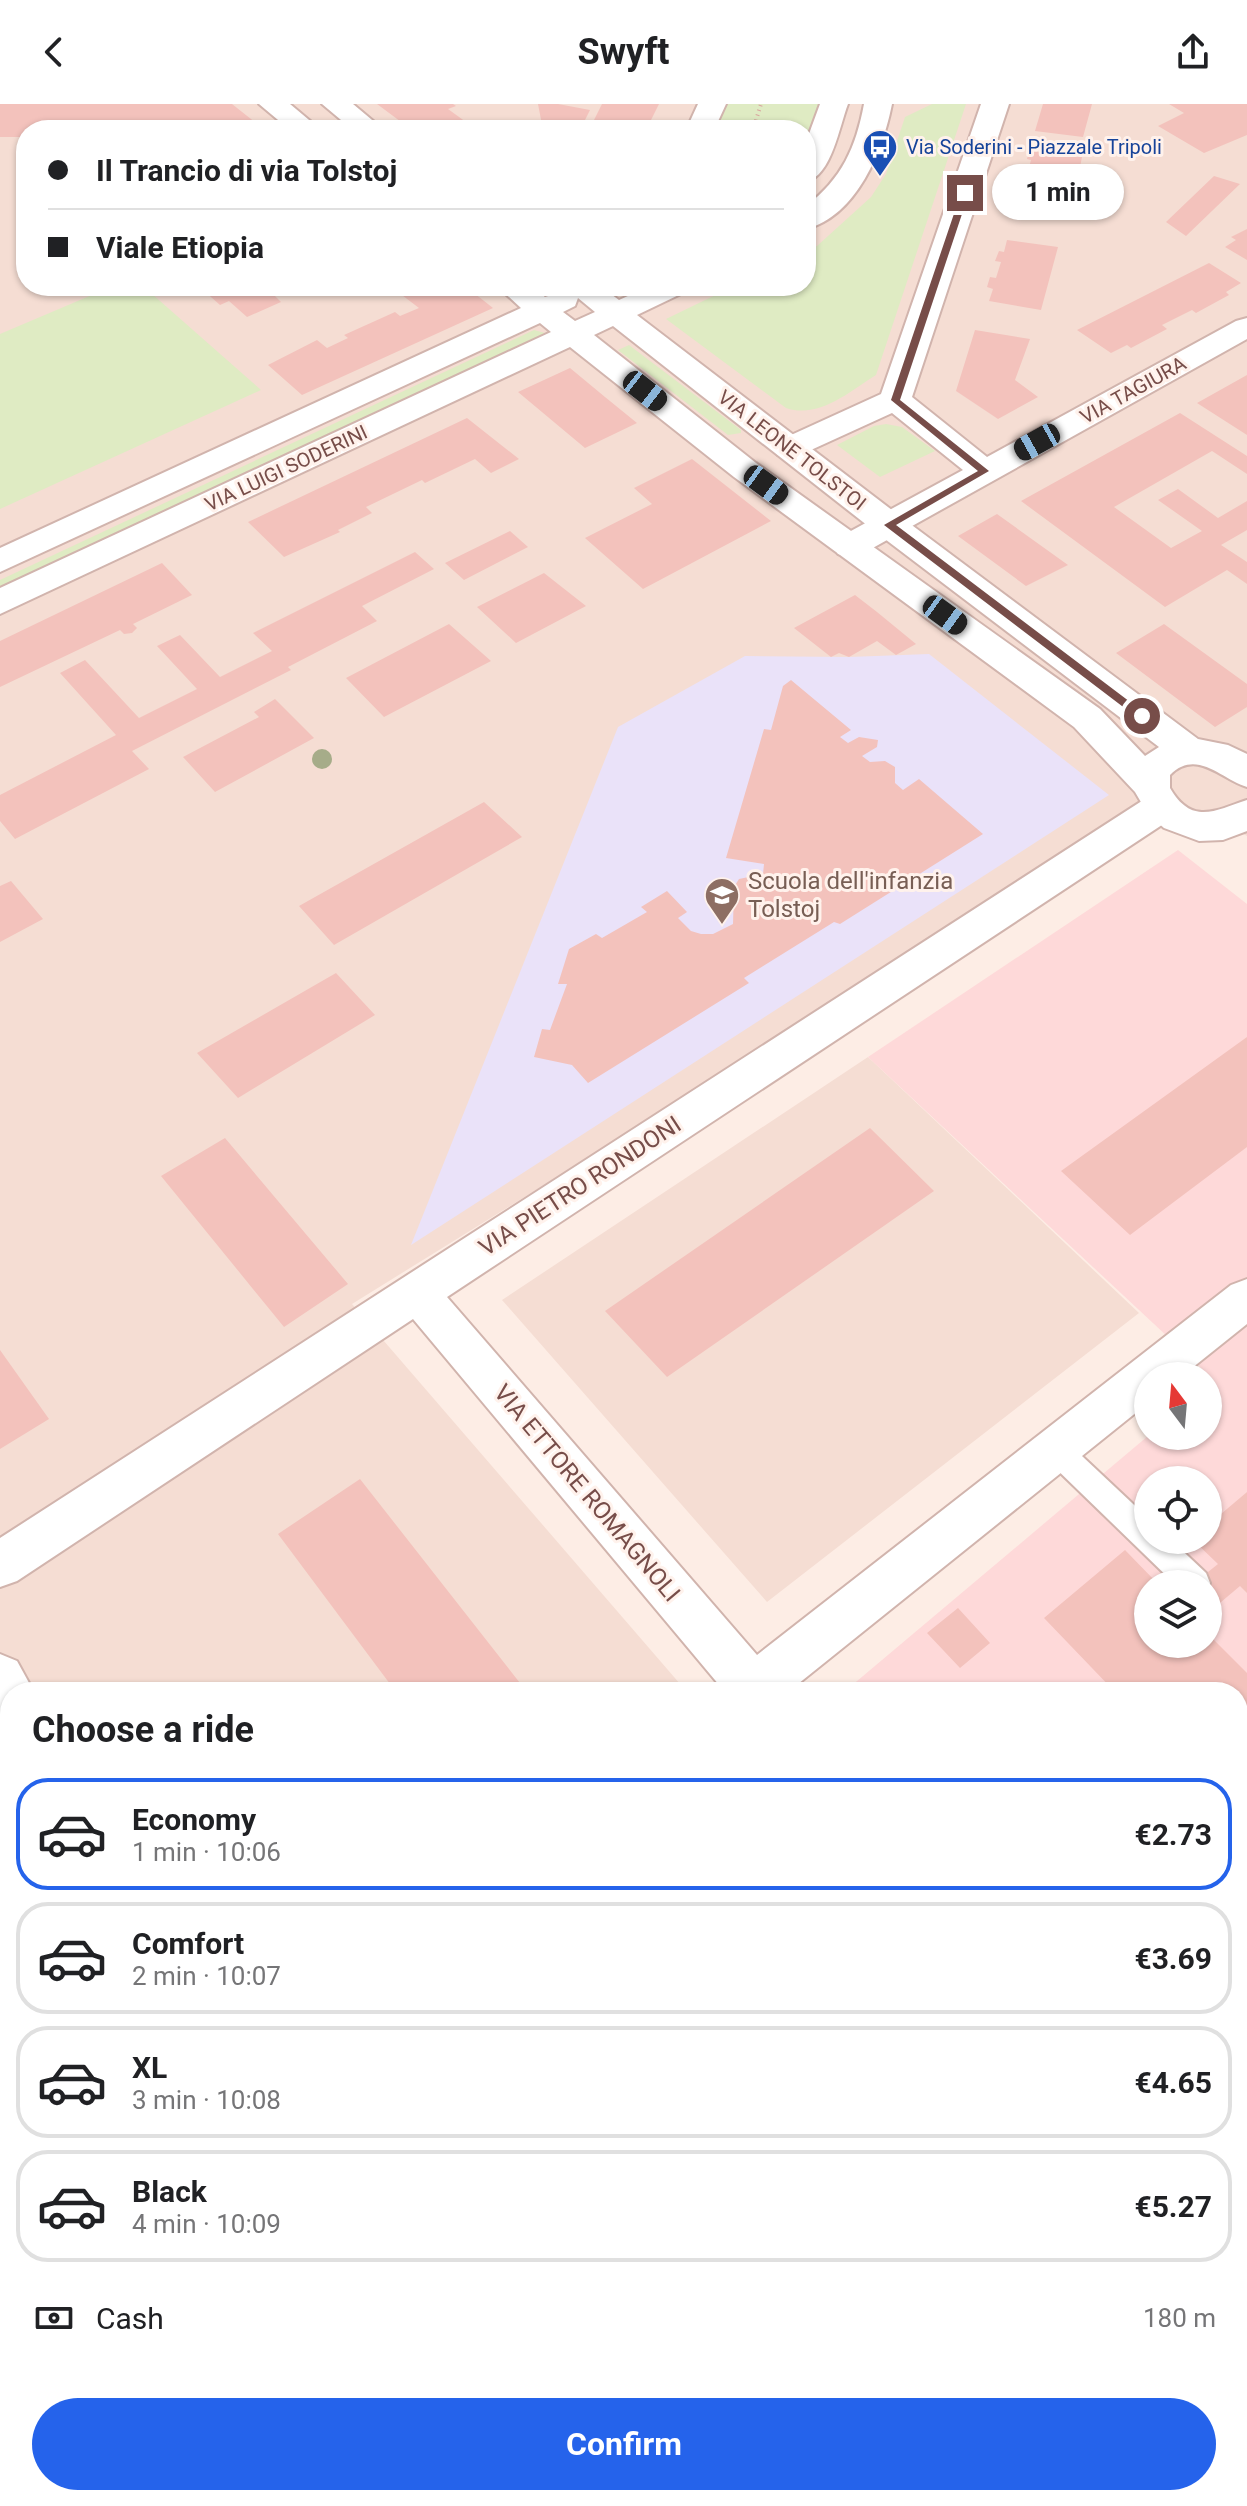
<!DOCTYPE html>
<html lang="en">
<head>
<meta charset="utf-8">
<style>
  :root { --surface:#fff; --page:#f6f6f6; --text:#202124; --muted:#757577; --line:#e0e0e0; --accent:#2563eb }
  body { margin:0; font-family:Roboto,sans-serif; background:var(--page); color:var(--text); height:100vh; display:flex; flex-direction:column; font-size:30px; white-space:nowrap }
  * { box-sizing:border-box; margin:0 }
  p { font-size:26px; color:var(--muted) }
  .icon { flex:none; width:44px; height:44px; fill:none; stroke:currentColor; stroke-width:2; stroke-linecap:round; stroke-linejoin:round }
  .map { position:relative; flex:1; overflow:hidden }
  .drawer { position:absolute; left:0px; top:1578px; width:1248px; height:824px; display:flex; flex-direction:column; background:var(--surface); border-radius:32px 32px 0 0; box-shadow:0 2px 6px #0004 }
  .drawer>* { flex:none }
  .hud { position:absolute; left:16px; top:16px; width:800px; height:176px; border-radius:32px; box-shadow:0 2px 6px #0004; display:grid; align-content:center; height:176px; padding:0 32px; background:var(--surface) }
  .needle { width:52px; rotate:344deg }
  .controls { position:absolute; left:1134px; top:1258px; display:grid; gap:16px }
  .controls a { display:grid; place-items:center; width:88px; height:88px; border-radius:50%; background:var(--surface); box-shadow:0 2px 6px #0004; font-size:40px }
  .end { position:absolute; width:36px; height:36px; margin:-18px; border:10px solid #774d49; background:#fff; box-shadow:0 0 0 4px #fff }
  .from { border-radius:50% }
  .bubble { position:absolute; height:56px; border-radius:28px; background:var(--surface); box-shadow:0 2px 6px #0004; font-size:26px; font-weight:700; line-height:56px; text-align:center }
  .car { position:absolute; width:24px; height:48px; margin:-24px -12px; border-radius:10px; box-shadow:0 0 6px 2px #0007; background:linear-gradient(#222 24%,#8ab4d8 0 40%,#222 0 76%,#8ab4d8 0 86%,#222 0) }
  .hud b { display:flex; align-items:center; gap:28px; height:76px; font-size:30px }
  .hud b+b { border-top:2px solid var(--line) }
  .hud i { width:20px; height:20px; background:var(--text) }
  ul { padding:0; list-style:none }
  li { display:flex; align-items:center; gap:24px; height:112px; margin:0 16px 12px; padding:0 16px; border:4px solid var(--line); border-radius:32px }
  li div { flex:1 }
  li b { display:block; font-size:30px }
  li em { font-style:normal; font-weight:700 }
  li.on { border-color:var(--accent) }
  li>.icon { width:72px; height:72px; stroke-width:1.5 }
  h2 { padding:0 32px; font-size:36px; line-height:96px }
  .pay { display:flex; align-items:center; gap:20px; height:88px; padding:0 32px; font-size:30px }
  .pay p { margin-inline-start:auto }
  .cta { display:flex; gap:16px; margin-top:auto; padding:16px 32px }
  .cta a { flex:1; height:92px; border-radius:48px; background:var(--accent); color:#fff; font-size:32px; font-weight:700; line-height:92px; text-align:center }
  header { display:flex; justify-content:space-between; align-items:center; height:104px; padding:0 32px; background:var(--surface); font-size:36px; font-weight:700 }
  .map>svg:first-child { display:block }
  .residential { fill:#f5ddd3; fill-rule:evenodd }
  .commercial { fill:#fed9d9; fill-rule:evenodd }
  .education { fill:#eae2f9 }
  .green { fill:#dfebc3 }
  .building { fill:#f3c2bc }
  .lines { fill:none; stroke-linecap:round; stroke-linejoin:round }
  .service-casing { stroke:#d1b4ad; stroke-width:4 }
  .minor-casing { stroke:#d1b4ad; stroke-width:4 }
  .tertiary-casing { stroke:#d1b4ad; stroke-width:4 }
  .path-far1 { stroke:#d9a59f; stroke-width:4; stroke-dasharray:1 4; stroke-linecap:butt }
  .path { stroke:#d9a59f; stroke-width:6; stroke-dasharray:2 7; stroke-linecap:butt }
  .service { fill:#fff; fill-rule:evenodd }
  .minor { fill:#fff; fill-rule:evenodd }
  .tertiary { fill:#fff; fill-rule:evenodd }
  .tree { fill:#a6ac89 }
  .route { fill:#774d49 }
  .labels { text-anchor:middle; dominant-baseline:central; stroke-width:6; stroke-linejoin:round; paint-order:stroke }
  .far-transit-label { font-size:20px; fill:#164399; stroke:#fff2ec; text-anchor:start }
  .far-street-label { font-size:20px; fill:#774d49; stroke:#fff2ec }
  .education-label { font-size:24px; fill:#785e54; stroke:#fff2ec; text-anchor:start }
  .street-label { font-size:24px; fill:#774d49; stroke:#fff2ec }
</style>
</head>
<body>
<header><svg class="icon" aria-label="back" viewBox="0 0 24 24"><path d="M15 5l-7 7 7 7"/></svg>Swyft<svg class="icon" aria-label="share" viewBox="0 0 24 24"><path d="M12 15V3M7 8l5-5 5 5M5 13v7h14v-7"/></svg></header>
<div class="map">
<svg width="1247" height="2402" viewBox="0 0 1247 2402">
  <rect width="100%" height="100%" fill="#fdede5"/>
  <path class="residential" d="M0 0H1247V732L1213 713 1178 704 811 915 352 1200 687 1588H10V2392H1238V2225L1247 2236V2402H0ZM26 26H806V182H26Z
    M868 953 1139 1209 767 1498 502 1196Z"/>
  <path class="commercial" d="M1178 746 1247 800V2069L1238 2059V1588H844L1148 1332H1208V1282L1214 1276 868 953ZM1148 1376H1208V1436H1148ZM1148 1480H1208V1540H1148Z"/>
  <path class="education" d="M929 550 1109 691 411 1141 618 623 745 552 849 553Z"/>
  <path class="green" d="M725 0H826L806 47V26H714Z
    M932 0H966L876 271C849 288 819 315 786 304L666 215 734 182H806V147L817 142 871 93 886 70 905 13Z
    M113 182H143L261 286 0 405V230Z
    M534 226 545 229 546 232 0 489V476Z
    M629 241 741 326V329L728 331 618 246Z
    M886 320 902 323 935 347 880 373 837 341 874 322Z
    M1238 2331 1247 2342V2402H937L947 2392H1238Z"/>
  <path class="building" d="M0 0H232L265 26H26V33H0Z
    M377 0H453L456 2 448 5 477 26H412Z
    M538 0H558L590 6 580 26H543Z
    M602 0H659L646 26H589Z
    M1043 0H1092L1083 33 1035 27Z
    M1169 0H1247V31L1204 49 1158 22 1184 9Z
    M1029 47 1082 53 1080 63H1074L1073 69 1080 70 1079 90H1076L1075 96 1065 94 1064 101H1070L1066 111 1012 103 1015 93 1021 94 1031 56 1027 55Z
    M1214 72 1240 80 1186 132 1166 118Z
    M1247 125V156L1225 143 1236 136 1231 133Z
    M1007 136 1058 143 1041 206 989 197 993 185 987 183 990 173 996 174 1001 158 995 157 999 147 1004 148Z
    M1209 159 1241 179 1226 188 1229 191 1196 209 1192 206 1162 221 1167 225 1131 244 1127 241 1111 249 1077 226Z
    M210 182H294L271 188 281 198 247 213 229 197 220 201 202 185Z
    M390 182H465L493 204 302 291 268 261 317 236 327 244 348 234 344 231 395 208 400 212 419 204Z
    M975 226 1030 235 1015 276 1038 293 998 315 956 287Z
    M570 264 605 293 637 319 585 344 518 288Z
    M1247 271V331L1197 299Z
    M1180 309 1247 352V370L1212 347 1114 403 1171 444 1202 427 1158 396 1178 385 1218 414 1247 397V426L1221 441 1247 458V480L1227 466 1165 503 1021 397Z
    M467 314 519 355 491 369 475 355 425 379 422 376 366 403 372 409 338 426 340 428 284 453 248 418Z
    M692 355 771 417 643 485 585 434 652 400 634 384Z
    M997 410 1068 461 1026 482 958 432Z
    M510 427 528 443 464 476 445 459Z
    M415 448 434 465 362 502 377 517 288 563 291 566 132 647 149 665 15 735 0 717V691L116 631 60 569 85 556 139 614 197 585 157 542 180 531 220 573 272 547 253 529Z
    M162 459 192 491 133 520 137 524 132 529 124 530 120 526 0 583V537Z
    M544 469 586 502 516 539 477 503Z
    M855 491 877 508 916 540 896 551 877 537 849 553 839 549 831 553 794 524Z
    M449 520 491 557 384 613 346 574Z
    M1164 520 1247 580V603L1215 623 1116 549Z
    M791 576 851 626 840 633 848 639 859 633 878 636 877 643 862 652 870 658 885 657 895 663V679L903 686 919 675 983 730 840 820 834 818 744 874 749 879 588 979 572 961 534 953 542 925 550 926 567 880H558L569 845 596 830 602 834 647 808 641 803 667 787 687 808 678 814 691 827 701 830H713L733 820 734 783 739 775 763 770 764 760 726 754 764 625 771 626 783 582Z
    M275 595 314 634 215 688 183 653 259 613 254 608Z
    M484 698 522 733 334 841 299 802Z
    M11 777 43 815 0 838V782Z
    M336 869 375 911 238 994 197 949Z
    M1247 933V1043L1130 1131 1061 1067Z
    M870 1024 934 1087 667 1273 605 1207Z
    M225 1034 348 1180 284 1223 161 1072Z
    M0 1246 49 1315 0 1345Z
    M360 1375 527 1588H396L278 1430Z
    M1247 1388V1489L1240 1482 1208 1509V1480H1193L1218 1460 1193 1436H1208V1421Z
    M1125 1446 1158 1480H1148V1540H1208V1530L1247 1569V1726L1238 1716V1588H1115L1044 1514Z
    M958 1504 990 1539 960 1564 927 1529Z
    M10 2330V2392H289L295 2402H0V2338Z"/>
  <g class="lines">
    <g class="service-casing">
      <path id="service" d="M1056 1333 1066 1337 1148 1414V1436H1171L1206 1469 1210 1479 1208 1484V1480H1175L1046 1355 1041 1346 1046 1337Z"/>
    </g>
    <g class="minor-casing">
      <path id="minor" d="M698 0H726L714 26H686Z
        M981 0H1009L912 293 987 353 1236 217 1247 214V235L862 450 850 453 838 450 833 442 838 434 963 366 892 309 800 351 789 354 778 351 773 344 778 337 881 290Z
        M1161 689 1174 693 1180 703 1174 713 447 1193 757 1551 1231 1181 1247 1175V1220L1182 1272H1148V1299L788 1588H725L413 1215 17 1477 0 1483V1434L1148 693Z
        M0 1550 17 1557 34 1588H10V1613L0 1609Z
        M1238 2125 1247 2129V2194L1238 2190Z
        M506 2392H568L572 2402H510Z
        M585 2392H653L649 2402H581Z
        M732 2392H798L794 2402H728Z"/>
    </g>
    <g class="tertiary-casing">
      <path id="tertiary" d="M259 0H290L321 26H290Z
        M322 0H353L384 26H353Z
        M820 0H848C839 23 832 71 806 78V38Z
        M864 0H892C883 46 857 112 806 125V102C842 75 856 43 864 0Z
        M497 182H531L545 193 564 187 571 189 566 182H600L619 196 650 182H689L685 188 637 211 901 413 1198 635 1228 641 1247 650V683C1222 676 1197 644 1170 671V684C1192 722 1216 706 1247 696V727L1223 736 1199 737 1164 724 1148 710 1135 688 1074 623 734 373 570 243 0 510V484L551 228 540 219 0 468V444L521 204ZM578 194 595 208 575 217 563 208 575 202ZM613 222 877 429 1159 643 1145 652 1100 605 756 359 594 231Z"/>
    </g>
    <path class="path-far1" d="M753 26 761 0"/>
    <path class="path" d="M1057 2392 1067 2402"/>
    <use href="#service" class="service"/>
    <use href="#minor" class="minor"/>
    <use href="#tertiary" class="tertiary"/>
  </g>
  <circle class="tree" cx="322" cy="655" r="10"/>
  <path class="route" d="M965 86 969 89 900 296 989 367 896 421 1146 610V615H1139L884 421 978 367 891 296 961 89Z"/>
  <defs>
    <g id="bus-pin" transform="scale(1.8)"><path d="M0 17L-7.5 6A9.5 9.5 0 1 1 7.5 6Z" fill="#1a4fb4" stroke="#fff2ec"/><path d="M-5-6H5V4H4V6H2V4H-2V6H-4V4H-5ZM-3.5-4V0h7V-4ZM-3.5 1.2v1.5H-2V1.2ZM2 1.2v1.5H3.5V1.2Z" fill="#fff"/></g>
    <g id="school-pin" transform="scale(1.8)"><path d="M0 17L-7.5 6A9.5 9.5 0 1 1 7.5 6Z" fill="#8d6e63" stroke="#fff2ec"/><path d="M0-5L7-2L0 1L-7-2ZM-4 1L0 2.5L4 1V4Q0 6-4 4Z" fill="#fff"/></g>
  </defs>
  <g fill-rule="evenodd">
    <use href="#bus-pin" x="880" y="43"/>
    <use href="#school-pin" x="722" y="791"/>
  </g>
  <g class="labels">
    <g class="far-transit-label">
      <text x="906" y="43">Via Soderini - Piazzale Tripoli</text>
    </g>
    <g class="far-street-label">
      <text transform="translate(1133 286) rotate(-29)">VIA TAGIURA</text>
      <text transform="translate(792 346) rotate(38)">VIA LEONE TOLSTOI</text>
      <text transform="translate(286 364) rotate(-25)">VIA LUIGI SODERINI</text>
    </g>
    <g class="education-label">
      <text x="748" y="777">Scuola dell'infanzia<tspan x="748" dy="28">Tolstoj</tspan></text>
    </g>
    <g class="street-label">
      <text transform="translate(580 1082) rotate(-33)">VIA PIETRO RONDONI</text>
      <text transform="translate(587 1389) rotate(50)">VIA ETTORE ROMAGNOLI</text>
    </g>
  </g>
</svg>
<div class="controls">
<a><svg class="needle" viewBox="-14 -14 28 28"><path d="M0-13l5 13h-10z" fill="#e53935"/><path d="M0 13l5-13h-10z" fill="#757577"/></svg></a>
<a><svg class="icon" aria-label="locate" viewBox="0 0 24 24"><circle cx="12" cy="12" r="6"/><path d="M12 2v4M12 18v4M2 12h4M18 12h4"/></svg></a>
<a><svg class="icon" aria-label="layers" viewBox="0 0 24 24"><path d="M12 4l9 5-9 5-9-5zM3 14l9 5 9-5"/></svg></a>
</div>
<i class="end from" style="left:1142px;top:612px"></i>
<i class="end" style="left:965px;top:89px"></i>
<div class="bubble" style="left:992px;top:60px;width:132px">1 min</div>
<i class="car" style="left:645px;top:287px;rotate:128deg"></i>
<i class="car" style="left:1037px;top:338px;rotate:241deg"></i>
<i class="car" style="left:766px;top:381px;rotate:126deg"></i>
<i class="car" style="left:945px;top:511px;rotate:126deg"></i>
<div class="hud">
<b><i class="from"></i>Il Trancio di via Tolstoj</b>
<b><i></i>Viale Etiopia</b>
</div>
<section class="drawer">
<h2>Choose a ride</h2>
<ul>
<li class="on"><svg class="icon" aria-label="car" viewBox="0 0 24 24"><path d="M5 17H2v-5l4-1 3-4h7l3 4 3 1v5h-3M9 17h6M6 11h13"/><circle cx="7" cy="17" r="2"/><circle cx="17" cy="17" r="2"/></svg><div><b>Economy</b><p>1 min · 10:06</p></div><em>€2.73</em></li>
<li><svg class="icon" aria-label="car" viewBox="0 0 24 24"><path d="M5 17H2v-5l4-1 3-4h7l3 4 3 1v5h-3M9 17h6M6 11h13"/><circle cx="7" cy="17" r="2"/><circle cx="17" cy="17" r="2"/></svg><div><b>Comfort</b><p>2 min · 10:07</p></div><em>€3.69</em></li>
<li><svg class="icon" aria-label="car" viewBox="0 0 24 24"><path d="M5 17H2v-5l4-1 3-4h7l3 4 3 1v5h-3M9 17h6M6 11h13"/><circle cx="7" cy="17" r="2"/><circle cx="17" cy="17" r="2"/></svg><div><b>XL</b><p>3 min · 10:08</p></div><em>€4.65</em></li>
<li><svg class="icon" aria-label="car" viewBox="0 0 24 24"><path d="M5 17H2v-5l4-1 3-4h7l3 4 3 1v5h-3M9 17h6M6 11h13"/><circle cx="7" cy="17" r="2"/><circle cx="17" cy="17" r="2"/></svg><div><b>Black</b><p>4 min · 10:09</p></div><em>€5.27</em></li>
</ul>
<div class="pay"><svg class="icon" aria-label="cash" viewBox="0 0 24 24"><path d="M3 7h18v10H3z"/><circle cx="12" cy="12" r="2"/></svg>Cash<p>180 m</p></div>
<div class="cta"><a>Confirm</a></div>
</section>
</div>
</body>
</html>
